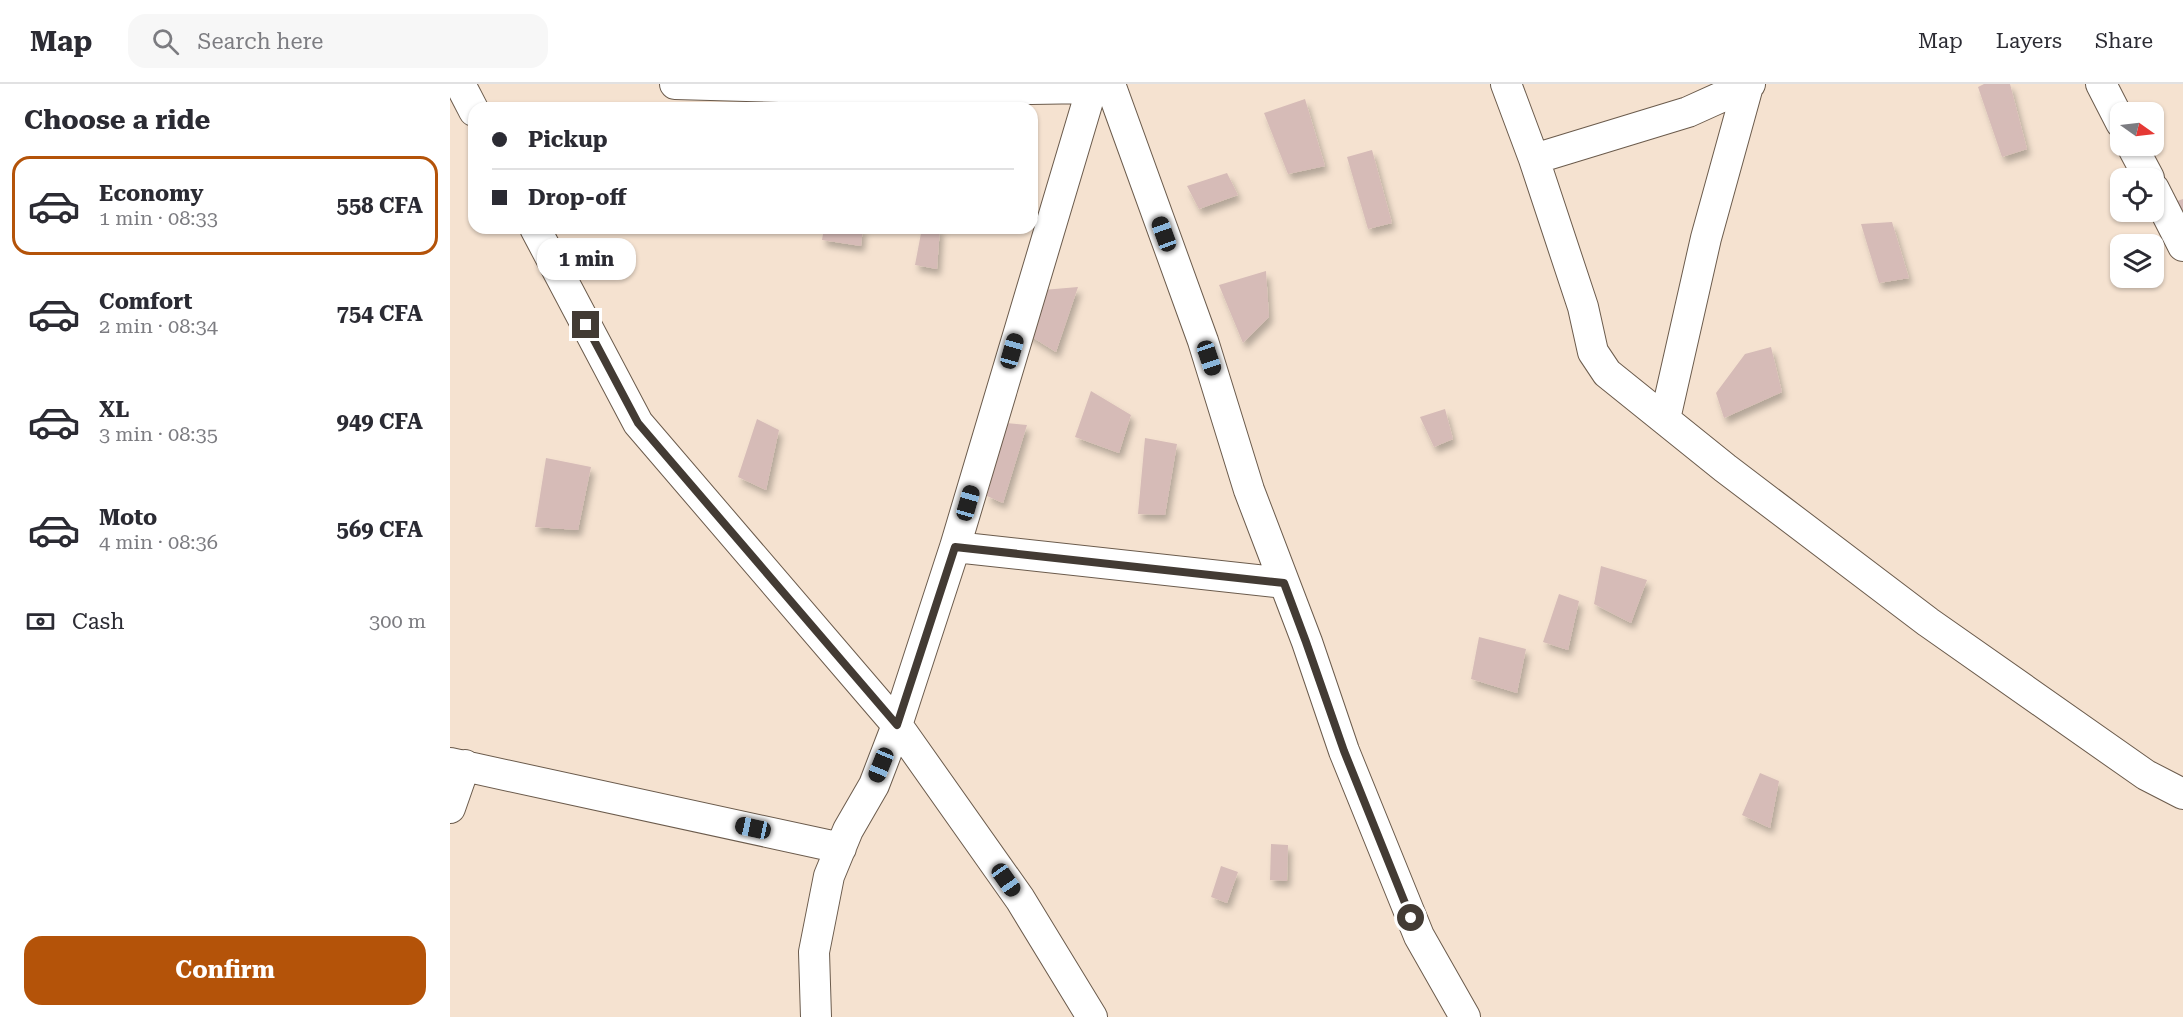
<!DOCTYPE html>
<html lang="en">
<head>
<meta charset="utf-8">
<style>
  :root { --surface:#fff; --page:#f7f7f7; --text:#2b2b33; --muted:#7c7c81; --line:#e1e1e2; --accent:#b45309 }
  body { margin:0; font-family:"Roboto Serif",serif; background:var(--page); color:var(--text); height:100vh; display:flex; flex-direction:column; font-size:22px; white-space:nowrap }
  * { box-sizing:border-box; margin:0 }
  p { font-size:20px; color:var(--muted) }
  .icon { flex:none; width:33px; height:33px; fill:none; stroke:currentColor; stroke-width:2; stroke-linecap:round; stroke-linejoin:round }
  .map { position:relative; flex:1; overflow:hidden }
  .side { display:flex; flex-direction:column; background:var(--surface); width:450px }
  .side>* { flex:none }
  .banner { position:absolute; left:18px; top:18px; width:570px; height:132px; border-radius:18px; box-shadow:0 2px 4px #0004; display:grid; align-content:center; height:132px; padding:0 24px; background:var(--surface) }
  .needle { width:39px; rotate:104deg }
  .controls { position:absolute; left:1660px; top:18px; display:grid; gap:12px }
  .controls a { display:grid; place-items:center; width:54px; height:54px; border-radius:12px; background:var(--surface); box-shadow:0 2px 4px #0004; font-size:30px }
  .end { position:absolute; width:27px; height:27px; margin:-14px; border:8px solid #433b34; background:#fff; box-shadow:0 0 0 3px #fff }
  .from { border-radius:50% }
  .bubble { position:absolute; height:42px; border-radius:18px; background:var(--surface); box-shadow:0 2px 4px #0004; font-size:20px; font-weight:700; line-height:42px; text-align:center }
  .car { position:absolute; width:18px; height:36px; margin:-18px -9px; border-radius:8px; box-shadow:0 0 4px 2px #0007; background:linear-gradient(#222 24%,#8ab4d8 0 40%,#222 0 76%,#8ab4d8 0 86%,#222 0) }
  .banner b { display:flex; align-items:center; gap:21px; height:57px; font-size:22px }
  .banner b+b { border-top:2px solid var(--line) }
  .banner i { width:15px; height:15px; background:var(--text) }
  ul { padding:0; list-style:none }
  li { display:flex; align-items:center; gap:18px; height:99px; margin:0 12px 9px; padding:0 12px; border:3px solid transparent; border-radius:18px }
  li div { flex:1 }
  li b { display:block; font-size:22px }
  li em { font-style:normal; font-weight:700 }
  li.on { border-color:var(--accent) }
  li>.icon { width:54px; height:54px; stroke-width:1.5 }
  h2 { padding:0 24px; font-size:27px; line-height:72px }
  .pay { display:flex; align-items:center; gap:15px; height:66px; padding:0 24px; font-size:22px }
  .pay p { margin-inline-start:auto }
  .action { display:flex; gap:12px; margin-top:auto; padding:12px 24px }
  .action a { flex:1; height:69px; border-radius:18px; background:var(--accent); color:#fff; font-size:24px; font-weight:700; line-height:69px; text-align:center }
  header { display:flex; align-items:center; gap:36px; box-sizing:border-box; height:84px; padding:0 30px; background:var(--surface); border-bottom:2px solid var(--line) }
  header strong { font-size:28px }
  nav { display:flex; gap:33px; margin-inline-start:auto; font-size:21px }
  .search { width:420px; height:54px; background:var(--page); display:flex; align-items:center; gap:15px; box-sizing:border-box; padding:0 21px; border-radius:18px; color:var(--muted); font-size:22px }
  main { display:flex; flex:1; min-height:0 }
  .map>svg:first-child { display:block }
  .building { fill:#d6bbb7; filter:url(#shadow) }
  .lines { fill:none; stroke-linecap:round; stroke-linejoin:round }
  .street-casing { stroke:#6b5b4c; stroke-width:32 }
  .street { stroke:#fff; stroke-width:30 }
  .route { stroke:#433b34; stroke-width:8 }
</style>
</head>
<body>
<header>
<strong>Map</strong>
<div class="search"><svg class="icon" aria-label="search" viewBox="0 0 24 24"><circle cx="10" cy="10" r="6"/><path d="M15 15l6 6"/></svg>Search here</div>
<nav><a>Map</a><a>Layers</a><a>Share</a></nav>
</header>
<main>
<section class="side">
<h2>Choose a ride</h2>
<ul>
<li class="on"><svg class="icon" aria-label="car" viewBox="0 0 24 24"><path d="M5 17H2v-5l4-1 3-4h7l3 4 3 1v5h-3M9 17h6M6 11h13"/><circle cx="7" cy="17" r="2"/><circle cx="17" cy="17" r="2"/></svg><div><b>Economy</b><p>1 min · 08:33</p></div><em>558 CFA</em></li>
<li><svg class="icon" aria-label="car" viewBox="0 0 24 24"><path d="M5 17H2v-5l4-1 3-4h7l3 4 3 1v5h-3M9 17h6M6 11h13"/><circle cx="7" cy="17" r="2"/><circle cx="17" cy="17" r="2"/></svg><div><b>Comfort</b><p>2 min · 08:34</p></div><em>754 CFA</em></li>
<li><svg class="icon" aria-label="car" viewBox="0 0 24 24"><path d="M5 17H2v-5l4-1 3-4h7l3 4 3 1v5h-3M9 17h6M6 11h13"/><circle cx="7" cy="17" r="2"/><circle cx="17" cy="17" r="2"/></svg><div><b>XL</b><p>3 min · 08:35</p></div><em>949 CFA</em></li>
<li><svg class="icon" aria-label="car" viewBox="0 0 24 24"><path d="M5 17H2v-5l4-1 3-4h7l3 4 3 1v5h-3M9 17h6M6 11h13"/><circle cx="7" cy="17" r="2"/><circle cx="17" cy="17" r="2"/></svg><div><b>Moto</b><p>4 min · 08:36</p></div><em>569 CFA</em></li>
</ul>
<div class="pay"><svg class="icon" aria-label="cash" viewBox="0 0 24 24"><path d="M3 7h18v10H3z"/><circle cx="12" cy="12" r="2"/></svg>Cash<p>300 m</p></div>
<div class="action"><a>Confirm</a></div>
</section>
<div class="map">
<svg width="1733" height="933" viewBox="0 0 1733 933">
  <defs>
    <filter id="shadow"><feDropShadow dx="3.5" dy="6" stdDeviation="3" flood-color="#0004"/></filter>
  </defs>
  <rect width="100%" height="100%" fill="#f5e2d0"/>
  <path class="building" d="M1534 0H1560L1577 65 1552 73 1528 3Z
    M855 15 875 82 838 90 814 29Z
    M922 66 942 139 918 145 897 73Z
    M777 89 788 111 749 125 737 102Z
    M1733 115V130L1727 117Z
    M1442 138 1459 194 1429 199 1411 140Z
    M374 144H413L411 162 372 156Z
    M472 144H490L487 185 465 181Z
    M816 187 819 233 793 259 769 201Z
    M628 203 606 268 569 245 593 206Z
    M1321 263 1332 308 1274 334 1266 309 1295 270Z
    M641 307 681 331 669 369 625 353Z
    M995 325 1003 355 984 363 970 333Z
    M307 335 329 346 316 406 288 393Z
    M556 339 577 341 553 419 537 412Z
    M695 354 727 360 715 431 688 430Z
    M96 374 141 383 128 446 85 443Z
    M1151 482 1197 496 1181 539 1144 520Z
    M1109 510 1129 517 1118 566 1093 558Z
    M1029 553 1076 565 1067 609 1021 595Z
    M1310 689 1329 697 1320 744 1292 731Z
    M821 760 838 761 837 797 820 796Z
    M771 782 788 788 777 819 761 813Z"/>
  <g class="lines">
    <g class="street-casing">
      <path id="street" d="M10 0 24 27
        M225 0 469 7 642 4
        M660 0 753 257 799 406 857 558 894 667 969 852 1015 933
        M1056 0 1084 75 1133 223 1143 268 1157 289 1275 384 1478 538 1696 691 1733 710
        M1651 0 1671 39
        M1682 62 1699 94
        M1084 75 1238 28 1300 0
        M1704 105 1733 162
        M85 144 188 339 447 641 570 815 642 933
        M1215 335 1256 154 1298 2
        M505 463 834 499
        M0 679 391 764
        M0 724 15 681
        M366 933 364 868 379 792 398 746 424 701 447 641 505 463 643 0"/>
    </g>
    <use href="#street" class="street"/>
  </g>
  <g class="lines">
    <path class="route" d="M136 241 188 339 447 641 505 463 834 499 856 558 894 667 961 834"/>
  </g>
</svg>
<div class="controls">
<a><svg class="needle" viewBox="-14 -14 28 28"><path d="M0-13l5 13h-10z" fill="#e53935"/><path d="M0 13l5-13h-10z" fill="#7c7c81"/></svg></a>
<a><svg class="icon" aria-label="locate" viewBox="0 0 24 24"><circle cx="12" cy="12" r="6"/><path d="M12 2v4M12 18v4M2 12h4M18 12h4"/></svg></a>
<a><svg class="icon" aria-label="layers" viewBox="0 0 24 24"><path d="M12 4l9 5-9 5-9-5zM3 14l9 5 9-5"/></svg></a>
</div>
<i class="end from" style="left:961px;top:834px"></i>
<i class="end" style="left:136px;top:241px"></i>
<div class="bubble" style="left:87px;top:154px;width:99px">1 min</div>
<i class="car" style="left:714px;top:150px;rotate:340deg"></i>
<i class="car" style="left:562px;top:267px;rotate:16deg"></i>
<i class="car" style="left:759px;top:274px;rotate:161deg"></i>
<i class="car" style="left:518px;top:419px;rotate:16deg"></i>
<i class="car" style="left:431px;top:681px;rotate:202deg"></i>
<i class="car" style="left:303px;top:744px;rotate:282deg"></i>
<i class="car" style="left:556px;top:796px;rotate:145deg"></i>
<div class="banner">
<b><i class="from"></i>Pickup</b>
<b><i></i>Drop-off</b>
</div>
</div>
</main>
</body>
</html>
